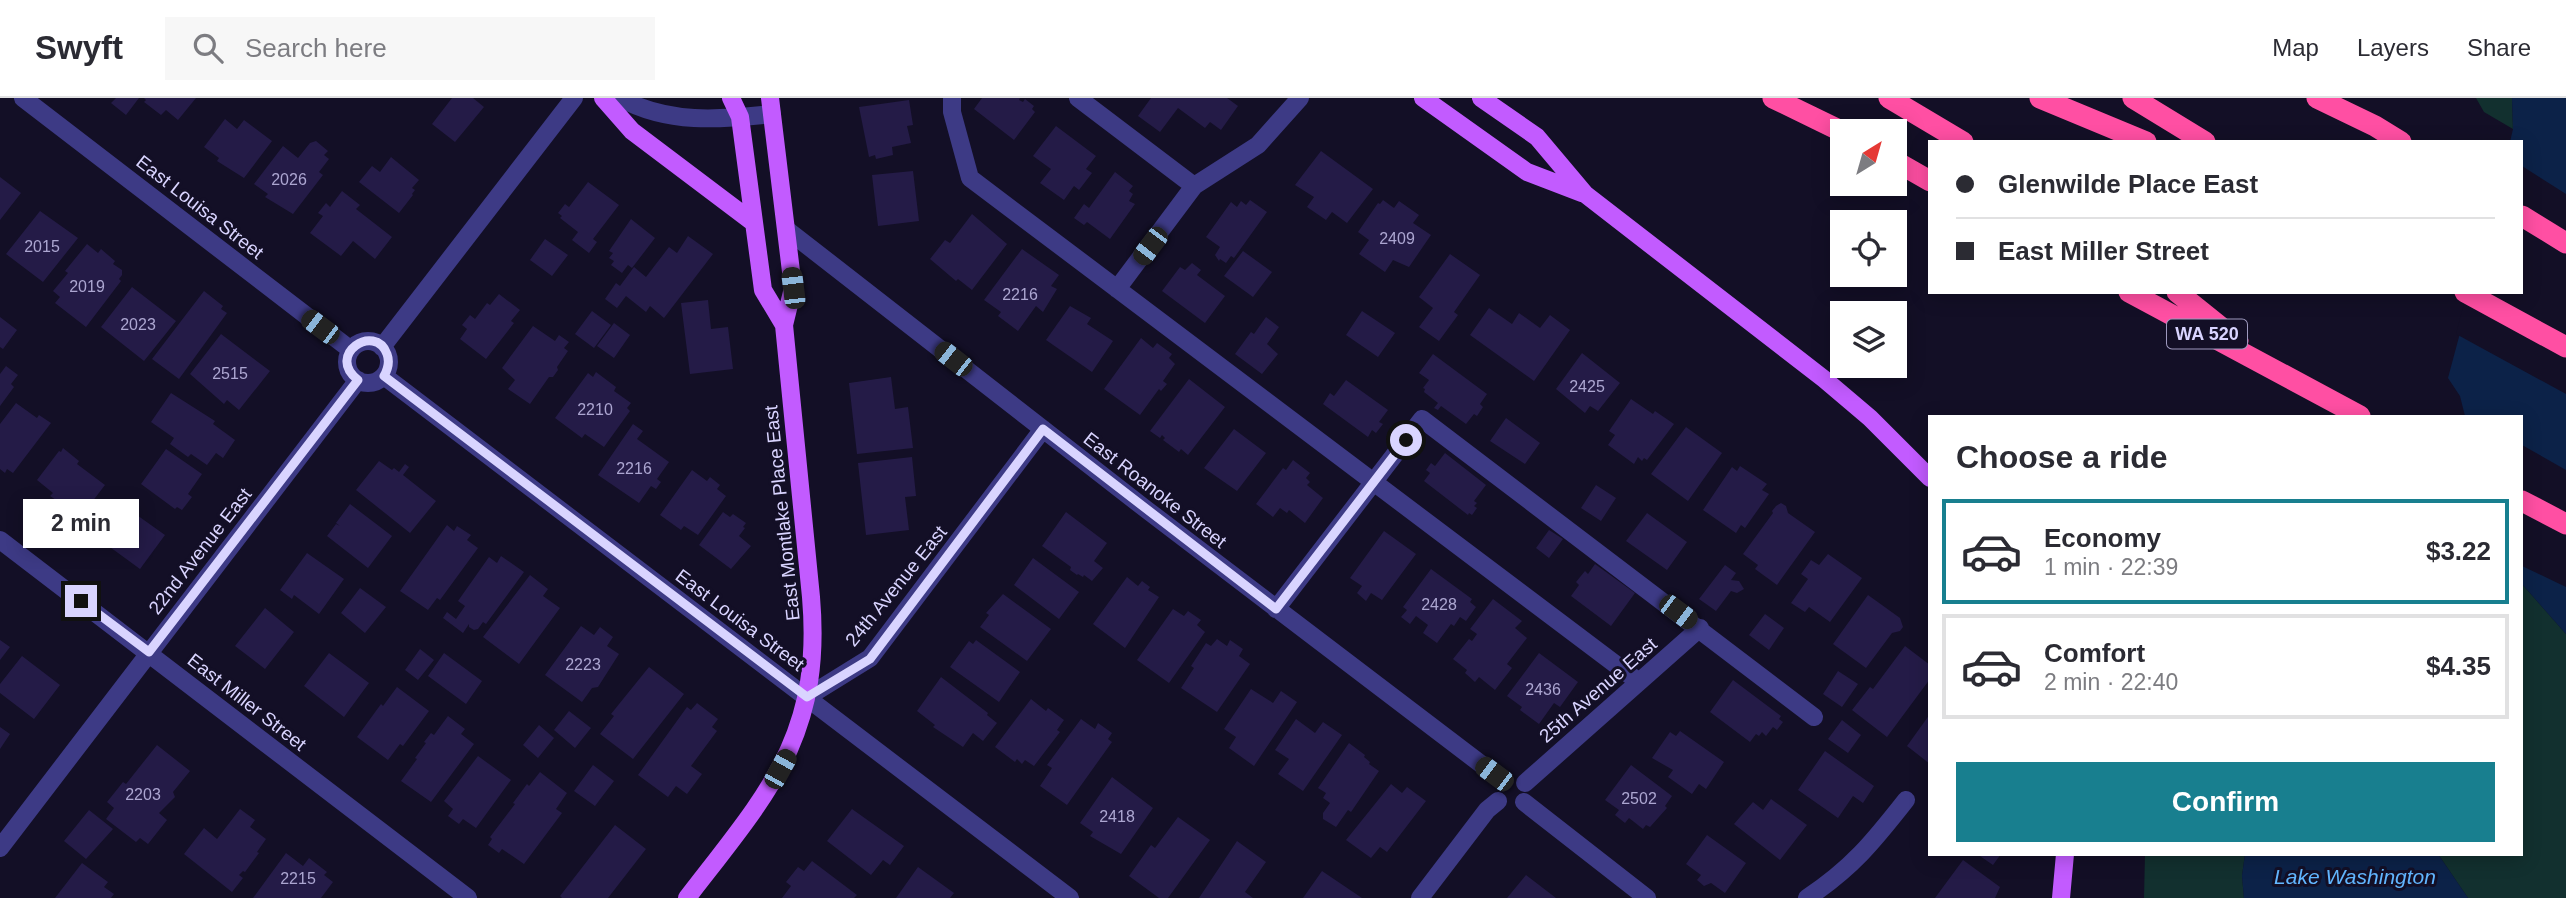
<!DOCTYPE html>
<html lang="en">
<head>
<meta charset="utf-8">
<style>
  :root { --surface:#fff; --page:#f7f7f7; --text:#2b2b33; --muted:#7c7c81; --line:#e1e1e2; --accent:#187f8f }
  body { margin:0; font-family:Helvetica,sans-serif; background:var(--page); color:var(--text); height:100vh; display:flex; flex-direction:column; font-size:26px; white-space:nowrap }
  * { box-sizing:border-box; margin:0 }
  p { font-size:23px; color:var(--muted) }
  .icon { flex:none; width:38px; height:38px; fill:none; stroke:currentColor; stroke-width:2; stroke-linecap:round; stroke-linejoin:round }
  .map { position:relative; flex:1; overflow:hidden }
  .drawer { position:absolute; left:1928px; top:317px; width:595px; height:441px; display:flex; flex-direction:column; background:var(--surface); border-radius:0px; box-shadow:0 4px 18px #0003 }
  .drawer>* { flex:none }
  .top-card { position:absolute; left:1928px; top:42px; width:595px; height:154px; border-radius:0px; box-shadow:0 4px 18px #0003; display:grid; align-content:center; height:154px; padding:0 28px; background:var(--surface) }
  .needle { width:46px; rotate:37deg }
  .controls { position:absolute; left:1830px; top:21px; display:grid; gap:14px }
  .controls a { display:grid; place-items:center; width:77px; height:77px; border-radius:0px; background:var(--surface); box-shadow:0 4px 18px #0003; font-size:35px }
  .end { position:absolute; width:32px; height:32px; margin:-16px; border:9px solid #d9d4ff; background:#111; box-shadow:0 0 0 4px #111 }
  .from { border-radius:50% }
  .bubble { position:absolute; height:49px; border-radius:0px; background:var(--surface); box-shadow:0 4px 18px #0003; font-size:23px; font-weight:800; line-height:49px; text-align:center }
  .car { position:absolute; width:21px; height:42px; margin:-21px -10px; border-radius:9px; box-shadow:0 0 5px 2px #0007; background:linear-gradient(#222 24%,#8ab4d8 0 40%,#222 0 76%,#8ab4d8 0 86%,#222 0) }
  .top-card b { display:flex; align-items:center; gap:24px; height:66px; font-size:26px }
  .top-card b+b { border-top:2px solid var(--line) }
  .top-card i { width:18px; height:18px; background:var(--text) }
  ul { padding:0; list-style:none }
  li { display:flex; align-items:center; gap:21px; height:105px; margin:0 14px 10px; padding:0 14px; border:4px solid var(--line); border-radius:0px }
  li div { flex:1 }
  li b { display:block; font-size:26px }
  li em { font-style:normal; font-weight:800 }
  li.current { border-color:var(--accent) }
  li>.icon { width:63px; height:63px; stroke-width:1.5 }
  h2 { padding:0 28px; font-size:32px; line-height:84px }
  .cta { display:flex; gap:14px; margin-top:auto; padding:14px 28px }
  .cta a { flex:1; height:80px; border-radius:0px; background:var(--accent); color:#fff; font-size:28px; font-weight:800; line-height:80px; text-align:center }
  header { display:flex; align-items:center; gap:42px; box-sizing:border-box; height:98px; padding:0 35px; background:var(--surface); border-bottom:2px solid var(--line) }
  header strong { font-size:33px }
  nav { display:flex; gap:38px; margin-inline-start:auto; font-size:24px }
  .search { width:490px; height:63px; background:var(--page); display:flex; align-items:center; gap:18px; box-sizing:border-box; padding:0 24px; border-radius:0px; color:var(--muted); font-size:26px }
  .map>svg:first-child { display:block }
  .green { fill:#12302f }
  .water { fill:#0c2248 }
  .pier { fill:#130f26 }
  .building { fill:#241b47 }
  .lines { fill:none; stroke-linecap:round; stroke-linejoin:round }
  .minor { stroke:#3d3a85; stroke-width:18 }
  .major { stroke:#c25bff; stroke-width:18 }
  .highway { stroke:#ff4fa3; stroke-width:21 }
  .route { stroke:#d9d4ff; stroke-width:9 }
  .labels { text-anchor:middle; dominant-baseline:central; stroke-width:6; stroke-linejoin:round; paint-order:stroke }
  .number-label { font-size:16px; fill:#aca6d1 }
  .shield { fill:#130f26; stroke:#9e99be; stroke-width:2 }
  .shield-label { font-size:18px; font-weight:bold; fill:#d9d4ff }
  .street-label { font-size:19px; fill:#d9d4ff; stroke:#130f26 }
  .water-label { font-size:21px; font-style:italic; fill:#62b6ff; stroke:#130f26 }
</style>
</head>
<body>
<header>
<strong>Swyft</strong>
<div class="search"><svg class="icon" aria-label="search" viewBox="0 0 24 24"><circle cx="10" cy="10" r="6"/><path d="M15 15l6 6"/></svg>Search here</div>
<nav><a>Map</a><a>Layers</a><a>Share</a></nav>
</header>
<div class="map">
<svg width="2566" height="800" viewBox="0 0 2566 800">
  <rect width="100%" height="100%" fill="#130f26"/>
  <path class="green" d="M2476 0H2512L2513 31 2484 14Z
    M2522 486 2566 536V800H2468L2438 756H2522Z
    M2145 756H2245L2242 778 2244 800H2144Z"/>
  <path class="water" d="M2512 0H2566V536L2522 486V318H2465L2460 298 2448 280 2471 194H2522V44H2510L2513 31Z
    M2245 756H2438L2468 800H2244L2242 778Z"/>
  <path class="pier" d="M2522 68 2566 96V296L2456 236 2467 194H2522Z
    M2522 347 2566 372V489L2522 468Z"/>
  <path class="building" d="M116 0H139L126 17 111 5Z
    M144 0H196L178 22 166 12 161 17 144 4 146 2Z
    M452 0H473L484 9 455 44 432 26Z
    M982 0H1020L1019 2 1023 4 1025 1 1034 8 1032 11 1035 14 1014 42 974 11Z
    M1151 0H1227L1238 8 1221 32 1210 24 1205 30 1178 10 1160 34 1138 18Z
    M909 2 913 27 907 28 911 45 892 49 893 57 876 61 875 57 869 59 859 9Z
    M225 21 237 31 244 22 272 43 244 80 217 63 219 60 204 49Z
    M1056 28 1096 58 1086 71 1092 75 1079 92 1074 88 1064 102 1040 85 1051 71 1033 58Z
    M316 43 328 53 324 57 329 61 319 74 323 77 293 116 265 99 268 96 254 86 283 48 298 60 310 45Z
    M1321 53 1373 91 1347 125 1332 114 1326 122 1307 109 1314 99 1295 87Z
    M391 59 419 82 412 90 415 92 412 96 413 97 399 115 359 84 372 68 380 74Z
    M913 73 919 123 878 128 872 77Z
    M1115 74 1133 88 1129 93 1133 96 1129 103 1135 106 1110 141 1087 124 1084 127 1074 120 1084 106 1089 110Z
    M0 79 21 95 0 122Z
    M588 84 619 107 593 141 597 144 589 155 572 142 578 134 560 120 562 118 558 115 565 106 569 109Z
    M342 93 360 107 356 111 392 139 375 161 353 143 341 158 310 135 323 118 318 115 326 105 330 109Z
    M1250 102 1267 114 1234 160 1231 158 1226 165 1220 161 1219 163 1215 157 1220 149 1206 139 1231 104 1237 109 1241 103 1246 107Z
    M1383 102 1394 110 1399 103 1419 117 1413 125 1431 137 1409 169 1393 162 1385 174 1359 156 1369 142 1358 134 1378 105 1380 106Z
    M40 113 78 140 43 184 6 156Z
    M972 116 1007 146 972 192 958 181 956 183 930 161 945 142 950 145Z
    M631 121 655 140 632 170 628 167 622 175 611 167 614 163 609 160 613 155 609 153Z
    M688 138 713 156 664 220 650 208 646 214 626 198 617 210 605 201 616 185 620 188 634 169 646 179 669 149 677 155Z
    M545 141 568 157 552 178 530 162Z
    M87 146 98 155 101 151 115 163 113 166 122 172V177L119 181 121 183 86 229 55 205 60 199 53 193 68 175 65 173Z
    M1022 151 1059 177 1051 188 1057 191 1043 214 1036 208 1018 233 998 218 1001 214 984 202Z
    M1243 153 1272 174 1253 199 1224 178Z
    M1450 156 1480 177 1454 214 1458 217 1439 243 1419 229 1433 210 1419 199Z
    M1192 165 1201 172 1197 177 1225 198 1205 225 1162 193 1180 169 1185 172Z
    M132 189 176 223 144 263 101 229Z
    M204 193 223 208 221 211 227 215 179 281 152 261Z
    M499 196 520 212 511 223 514 225 486 261 460 241 467 231 462 227 470 217 475 221 487 205 490 207Z
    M708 202 711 231 728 229 733 271 690 276 681 205Z
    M1070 208 1091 220 1087 226 1113 243 1092 274 1046 242Z
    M1489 210 1512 226 1519 215 1540 230 1550 217 1570 232 1534 283 1470 237Z
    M592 213 611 227 594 250 575 236Z
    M1362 213 1395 235 1378 259 1346 237Z
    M0 219 17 232 3 251 0 249Z
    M1266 219 1279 229 1267 246 1278 256 1262 276 1235 256 1251 234 1254 236Z
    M614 225 630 237 614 260 597 248Z
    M533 228 555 243 559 237 569 244 564 250 568 253 557 269 558 272 553 279H549L530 306 508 291 515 282 502 270Z
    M221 236 270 273 239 312 227 302 224 306 190 276Z
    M1141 240 1153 250 1157 245 1172 256 1169 260 1175 266 1163 283 1167 286 1161 293 1159 291 1140 317 1104 291Z
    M1582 255 1620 285 1598 313 1590 308 1585 315 1556 291Z
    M1433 256 1487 296 1480 306 1483 309 1477 318 1474 316 1466 326 1441 308 1438 312 1434 310 1438 305 1424 294 1425 291 1423 290 1429 282 1419 275Z
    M6 268 18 277 11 286 14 289 0 308V276Z
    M596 274 616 289 614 293 631 305 627 310 630 313 604 349 585 336 582 340 555 320 588 275 593 279Z
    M891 279 895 311 908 309 913 350 857 356 849 285Z
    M1189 281 1225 309 1188 357 1181 351 1179 354 1163 342 1165 340 1162 337 1160 340 1150 333Z
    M1346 282 1388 312 1379 324 1383 326 1376 335 1372 332 1368 339 1323 306 1330 295 1334 298Z
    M171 295 215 323 213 326 235 342 223 360 216 355 207 367 191 356 188 359 170 346 174 340 151 324Z
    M1631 301 1653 316 1655 313 1674 326 1647 362 1644 360 1642 363 1638 359 1634 366 1608 347 1615 337 1609 333Z
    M16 305 37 320 39 317 51 325 13 375 7 371 5 375 0 371V326Z
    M1506 320 1540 345 1525 366 1490 343Z
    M633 326 643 333 637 341 669 364 657 381 661 384 656 391 651 388 639 405 598 377Z
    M1686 329 1722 355 1688 403 1651 376Z
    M1234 331 1266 355 1237 393 1204 370Z
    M63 350 79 363 77 366 105 387 82 417 67 406 65 408 50 398 53 395 37 382 59 353 61 354Z
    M166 351 202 376 188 396 192 399 182 412 177 409 175 411 141 386Z
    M1445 355 1486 387 1474 403 1477 405 1474 408 1477 410 1472 417 1469 415 1468 417 1424 383 1430 375 1426 372 1431 365 1435 368Z
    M912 359 916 398 905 399 909 432 866 437 858 365Z
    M1293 362 1310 375 1306 380 1310 384 1307 387 1323 400 1305 425 1289 412 1287 415 1280 410 1273 419 1256 406 1283 370 1286 372Z
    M379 363 392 372 394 370 399 374 405 366 409 369 403 377 436 403 410 435 356 392Z
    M1740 368 1767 386 1762 392 1769 396 1745 430 1741 427 1736 435 1703 412 1732 369 1737 373Z
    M692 372 707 383 710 379 720 387 717 391 726 398 698 437 684 428 681 432 660 417Z
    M1596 387 1616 400 1601 423 1581 410Z
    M1781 405 1786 408 1788 415 1815 434 1777 487 1755 471 1758 467 1743 456 1773 415 1772 413 1776 408Z
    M350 406 392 438 368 470 327 438 336 426 340 428 336 425Z
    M127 410 165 437 140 471 103 444Z
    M723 414 730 419 733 416 746 425 743 429 745 430 739 438 751 448 731 471 699 447Z
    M1066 414 1107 445 1094 463 1103 470 1092 483 1084 477 1083 479 1078 476 1077 477 1070 472 1071 469 1042 448Z
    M1647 415 1687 444 1667 472 1626 443Z
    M447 427 454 433 457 428 471 437 467 442 478 450 440 502 437 500 428 512 400 493Z
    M1549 432 1563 441 1549 460 1536 450Z
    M1384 433 1416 456 1382 502 1371 495 1366 503 1357 495 1362 488 1350 480Z
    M307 455 344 481 319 516 294 497 292 501 280 492Z
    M1828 456 1862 480 1830 524 1809 509 1805 514 1791 505 1808 481 1801 476 1811 462 1819 467Z
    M501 458 524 474 486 526 483 524 478 531 474 532 469 529V526L463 535 443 520 447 514 456 521 465 508 458 503 489 459 497 465Z
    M1033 460 1079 494 1059 521 1014 487Z
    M1595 466 1635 495 1611 528 1571 498 1579 487 1576 484 1585 473 1588 476Z
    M1725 467 1736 475 1731 482 1739 483 1744 491 1737 495 1731 493 1716 513 1699 501Z
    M1431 471 1472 501 1470 504 1476 509 1466 523 1460 519 1454 528 1451 526 1437 545 1423 535 1428 527 1416 518 1410 526 1401 519 1407 512 1403 509Z
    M530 477 548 491 543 498 560 510 519 566 483 539Z
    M1127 479 1138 488 1142 483 1150 489 1148 492 1159 499 1125 550 1093 526Z
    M360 490 386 509 365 535 341 515Z
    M1003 496 1051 531 1027 563 980 529 989 517 986 515Z
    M1868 497 1900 520 1903 529 1900 533 1892 535 1866 570 1833 546Z
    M1493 501 1522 523 1515 530 1527 540 1507 566 1512 570 1495 592 1479 579 1475 584 1465 575 1467 572 1453 561 1469 541 1472 543 1477 536 1470 531Z
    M265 510 294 534 265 571 235 548Z
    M1173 511 1184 518 1188 513 1201 522 1197 527 1205 534 1169 585 1137 562Z
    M1765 516 1784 530 1769 552 1749 537Z
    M581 528 594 537 600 529 613 539 607 548 619 556 598 589 592 590 582 604 545 577Z
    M1217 541 1227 548 1230 542 1243 551 1239 558 1250 566 1217 614 1181 590 1194 570 1191 568 1206 545 1211 548Z
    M0 542 10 549 0 562Z
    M976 542 1020 574 999 604 950 569 969 543 973 546Z
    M1905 548 1930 567V581L1887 639 1852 612 1870 589 1873 591Z
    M420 551 434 562 418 582 405 572Z
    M329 555 369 585 344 619 304 588Z
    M444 555 482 583 466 606 428 578Z
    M1539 555 1578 584 1560 609 1554 605 1539 626 1520 612 1522 609 1507 598Z
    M22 558 60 587 34 621 0 595V586Z
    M649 569 684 596 633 661 600 636 614 618 611 616Z
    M1838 573 1858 586 1842 609 1823 596Z
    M941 579 988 615 987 617 997 625 983 643 973 635 963 649 933 629 935 627 917 613Z
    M1733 582 1781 618 1779 621 1783 624 1777 632 1773 629 1766 638 1762 634 1759 638 1756 636 1750 644 1710 614Z
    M397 589 429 613 403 648 400 646 388 662 357 639 381 606 383 608Z
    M1251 591 1273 605 1281 593 1297 604 1254 668 1229 650 1236 639 1224 631Z
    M1031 601 1046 613 1048 610 1064 622 1057 632 1060 634 1034 668 1025 662 1022 666 1017 661 1015 664 995 649Z
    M697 605 718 621 712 629 717 633 691 668 702 676 687 696 676 688 668 699 638 677 687 609 691 612Z
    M569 613 591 630 575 650 554 632Z
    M1930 616V666L1907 648Z
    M448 618 465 631 461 636 474 646 431 704 401 683 417 661 415 660 426 645 424 644 431 635 434 637Z
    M1081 621 1095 631 1098 625 1112 635 1108 641 1112 644 1067 707 1040 688 1052 670 1047 667Z
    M1296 621 1315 635 1323 624 1342 637 1303 693 1278 676 1289 661 1275 652Z
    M1842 622 1861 637 1848 655 1828 641Z
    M539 627 554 640 538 660 523 647Z
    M0 629 10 636 0 651Z
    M1680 633 1724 664 1706 691 1699 686 1692 696 1668 679 1673 672 1652 660 1670 634 1676 638Z
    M1349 645 1365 657 1364 659 1370 664 1369 666 1379 673 1351 714 1348 712 1336 729 1323 721V715L1330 705 1323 700 1326 695 1318 690Z
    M157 647 190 673 173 694 175 699 159 715 167 722 148 746 140 740 136 744 106 721 114 710 107 704 123 684 126 686Z
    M1825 653 1874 688 1863 705 1853 698 1838 720 1798 692Z
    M478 658 511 682 476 730 463 721 459 726 448 718 453 711 444 703Z
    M593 667 614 683 595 708 574 693Z
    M1631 667 1672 698 1665 708 1667 710 1650 729 1646 727 1643 731 1629 720 1625 725 1615 717 1619 712 1605 702Z
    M540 674 567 695 556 711 562 715 524 766 502 751 499 755 488 747 492 741 490 739 515 706 513 705 527 686 529 688Z
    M1112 679 1153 710 1121 756 1090 738 1093 734 1080 725Z
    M1391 686 1402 695 1407 689 1426 703 1387 754 1380 749 1371 760 1346 742Z
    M1771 701 1807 727 1780 762 1734 726 1753 704 1763 712Z
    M240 711 255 722 250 729 266 741 257 754 259 755 245 774 243 773 239 777 243 780 232 794 184 756 204 730 217 741Z
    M852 711 904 748 890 767 883 762 871 777 827 743Z
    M89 712 113 731 86 761 64 743Z
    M1178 719 1210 742 1168 800H1159L1129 778 1151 747 1155 750Z
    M615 727 646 751 608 800H562L560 798Z
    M1707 737 1746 765 1725 795 1711 785 1704 788 1697 782 1701 777 1686 766Z
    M1237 743 1266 764 1245 794 1253 800H1199Z
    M286 755 303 768 309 760 327 774 324 777 333 784 321 800H253Z
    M1977 756H2001L1993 767Z
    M1963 762 2000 789 1995 800H1935Z
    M812 763 857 797 854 800H782L791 788 786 784 798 769 804 773Z
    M82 765 108 784 104 789 114 796 111 800H55Z
    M918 769 954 795 950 800H896Z
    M1322 773 1362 800H1303Z
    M1526 777 1556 800H1507Z"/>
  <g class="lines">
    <path class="minor" d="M23 0 351 252
      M620 0C668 26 719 22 772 16
      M952 0V14L970 80 1639 584
      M1078 0 1194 88
      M786 131 1147 412 1502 682
      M1117 191 1194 88 1258 47 1300 0
      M347 264a21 21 0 1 1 42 0a21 21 0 1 1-42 0Z
      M382 249 574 0
      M384 278 1070 800
      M0 442 468 800
      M1276 511 1422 321 1814 619
      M807 599 870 560 1043 331
      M1525 685 1700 530
      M1524 704 1647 800
      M0 750 358 282
      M1420 800 1487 712 1498 703
      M1807 800C1852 770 1873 744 1906 702"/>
    <path class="major" d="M603 0 632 33 754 125
      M731 0 740 19 763 192 784 227
      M1423 0 1527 74 1582 95
      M1481 0 1537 39 1585 96 1824 281 1870 320 1930 380
      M687 800C767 696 823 639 811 499L784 227 793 190 770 0
      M2061 800 2065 756"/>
    <path class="highway" d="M1773 0 1843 34
      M1889 0 1963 44
      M2040 0 2146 44
      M2133 0 2205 44
      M2317 0 2375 28 2401 44
      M1895 63 1930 83
      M2522 118 2566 145
      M2129 194 2360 318
      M2177 194 2238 243
      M2465 194 2566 249
      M2522 403 2566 426"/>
  </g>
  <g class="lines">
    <path class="route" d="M81 503 149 554 351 291 358 282C325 257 375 224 387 256 390 264 388 271 384 278L807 599 870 561 1043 331 1276 511 1406 342"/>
  </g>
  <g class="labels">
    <g class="number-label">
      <text x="289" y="81">2026</text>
      <text x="1397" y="140">2409</text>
      <text x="42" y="148">2015</text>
      <text x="87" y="188">2019</text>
      <text x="1020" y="196">2216</text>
      <text x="138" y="226">2023</text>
      <text x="230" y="275">2515</text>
      <text x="1587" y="288">2425</text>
      <text x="595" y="311">2210</text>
      <text x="634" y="370">2216</text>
      <text x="1439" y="506">2428</text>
      <text x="583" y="566">2223</text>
      <text x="1543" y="591">2436</text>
      <text x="143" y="696">2203</text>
      <text x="1639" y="700">2502</text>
      <text x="1117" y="718">2418</text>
      <text x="298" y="780">2215</text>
    </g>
    <rect class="shield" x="2167" y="221.5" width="80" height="29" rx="5"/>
    <g class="shield-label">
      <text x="2207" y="236">WA 520</text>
    </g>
    <g class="street-label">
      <text transform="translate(200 109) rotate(38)">East Louisa Street</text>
      <text transform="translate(1155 392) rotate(38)">East Roanoke Street</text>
      <text transform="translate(782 415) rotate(-96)">East Montlake Place East</text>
      <text transform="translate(200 453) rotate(-52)">22nd Avenue East</text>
      <text transform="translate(896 488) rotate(-51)">24th Avenue East</text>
      <text transform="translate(740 522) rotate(37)">East Louisa Street</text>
      <text transform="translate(1598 592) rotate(-41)">25th Avenue East</text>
      <text transform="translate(247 604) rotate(38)">East Miller Street</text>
    </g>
    <g class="water-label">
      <text x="2355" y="778">Lake Washington</text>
    </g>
  </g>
</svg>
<div class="controls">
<a><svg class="needle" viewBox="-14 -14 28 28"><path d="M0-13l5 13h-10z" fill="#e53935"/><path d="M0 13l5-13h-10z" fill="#7c7c81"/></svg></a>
<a><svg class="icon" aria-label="locate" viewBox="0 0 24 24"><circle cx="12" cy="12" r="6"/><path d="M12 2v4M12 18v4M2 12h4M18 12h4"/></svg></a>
<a><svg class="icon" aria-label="layers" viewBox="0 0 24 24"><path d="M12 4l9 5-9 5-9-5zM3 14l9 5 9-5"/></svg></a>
</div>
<i class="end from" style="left:1406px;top:342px"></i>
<i class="end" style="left:81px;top:503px"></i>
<div class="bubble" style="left:23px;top:401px;width:116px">2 min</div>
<i class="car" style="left:1150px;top:148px;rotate:217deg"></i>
<i class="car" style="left:793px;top:190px;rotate:353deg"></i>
<i class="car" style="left:320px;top:229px;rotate:307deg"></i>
<i class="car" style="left:953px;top:261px;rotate:308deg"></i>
<i class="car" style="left:1678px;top:514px;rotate:127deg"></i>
<i class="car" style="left:780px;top:671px;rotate:29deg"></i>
<i class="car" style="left:1494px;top:676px;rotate:307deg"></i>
<div class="top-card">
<b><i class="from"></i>Glenwilde Place East</b>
<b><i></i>East Miller Street</b>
</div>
<section class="drawer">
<h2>Choose a ride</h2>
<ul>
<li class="current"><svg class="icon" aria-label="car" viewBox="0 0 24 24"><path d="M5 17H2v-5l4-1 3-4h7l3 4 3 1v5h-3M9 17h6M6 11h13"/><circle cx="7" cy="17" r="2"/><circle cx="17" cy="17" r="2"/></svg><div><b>Economy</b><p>1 min · 22:39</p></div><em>$3.22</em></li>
<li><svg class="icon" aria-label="car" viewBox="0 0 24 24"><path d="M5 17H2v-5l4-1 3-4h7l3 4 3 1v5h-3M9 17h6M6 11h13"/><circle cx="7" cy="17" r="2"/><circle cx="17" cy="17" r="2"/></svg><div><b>Comfort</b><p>2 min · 22:40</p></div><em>$4.35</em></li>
</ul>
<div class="cta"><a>Confirm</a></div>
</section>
</div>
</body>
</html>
